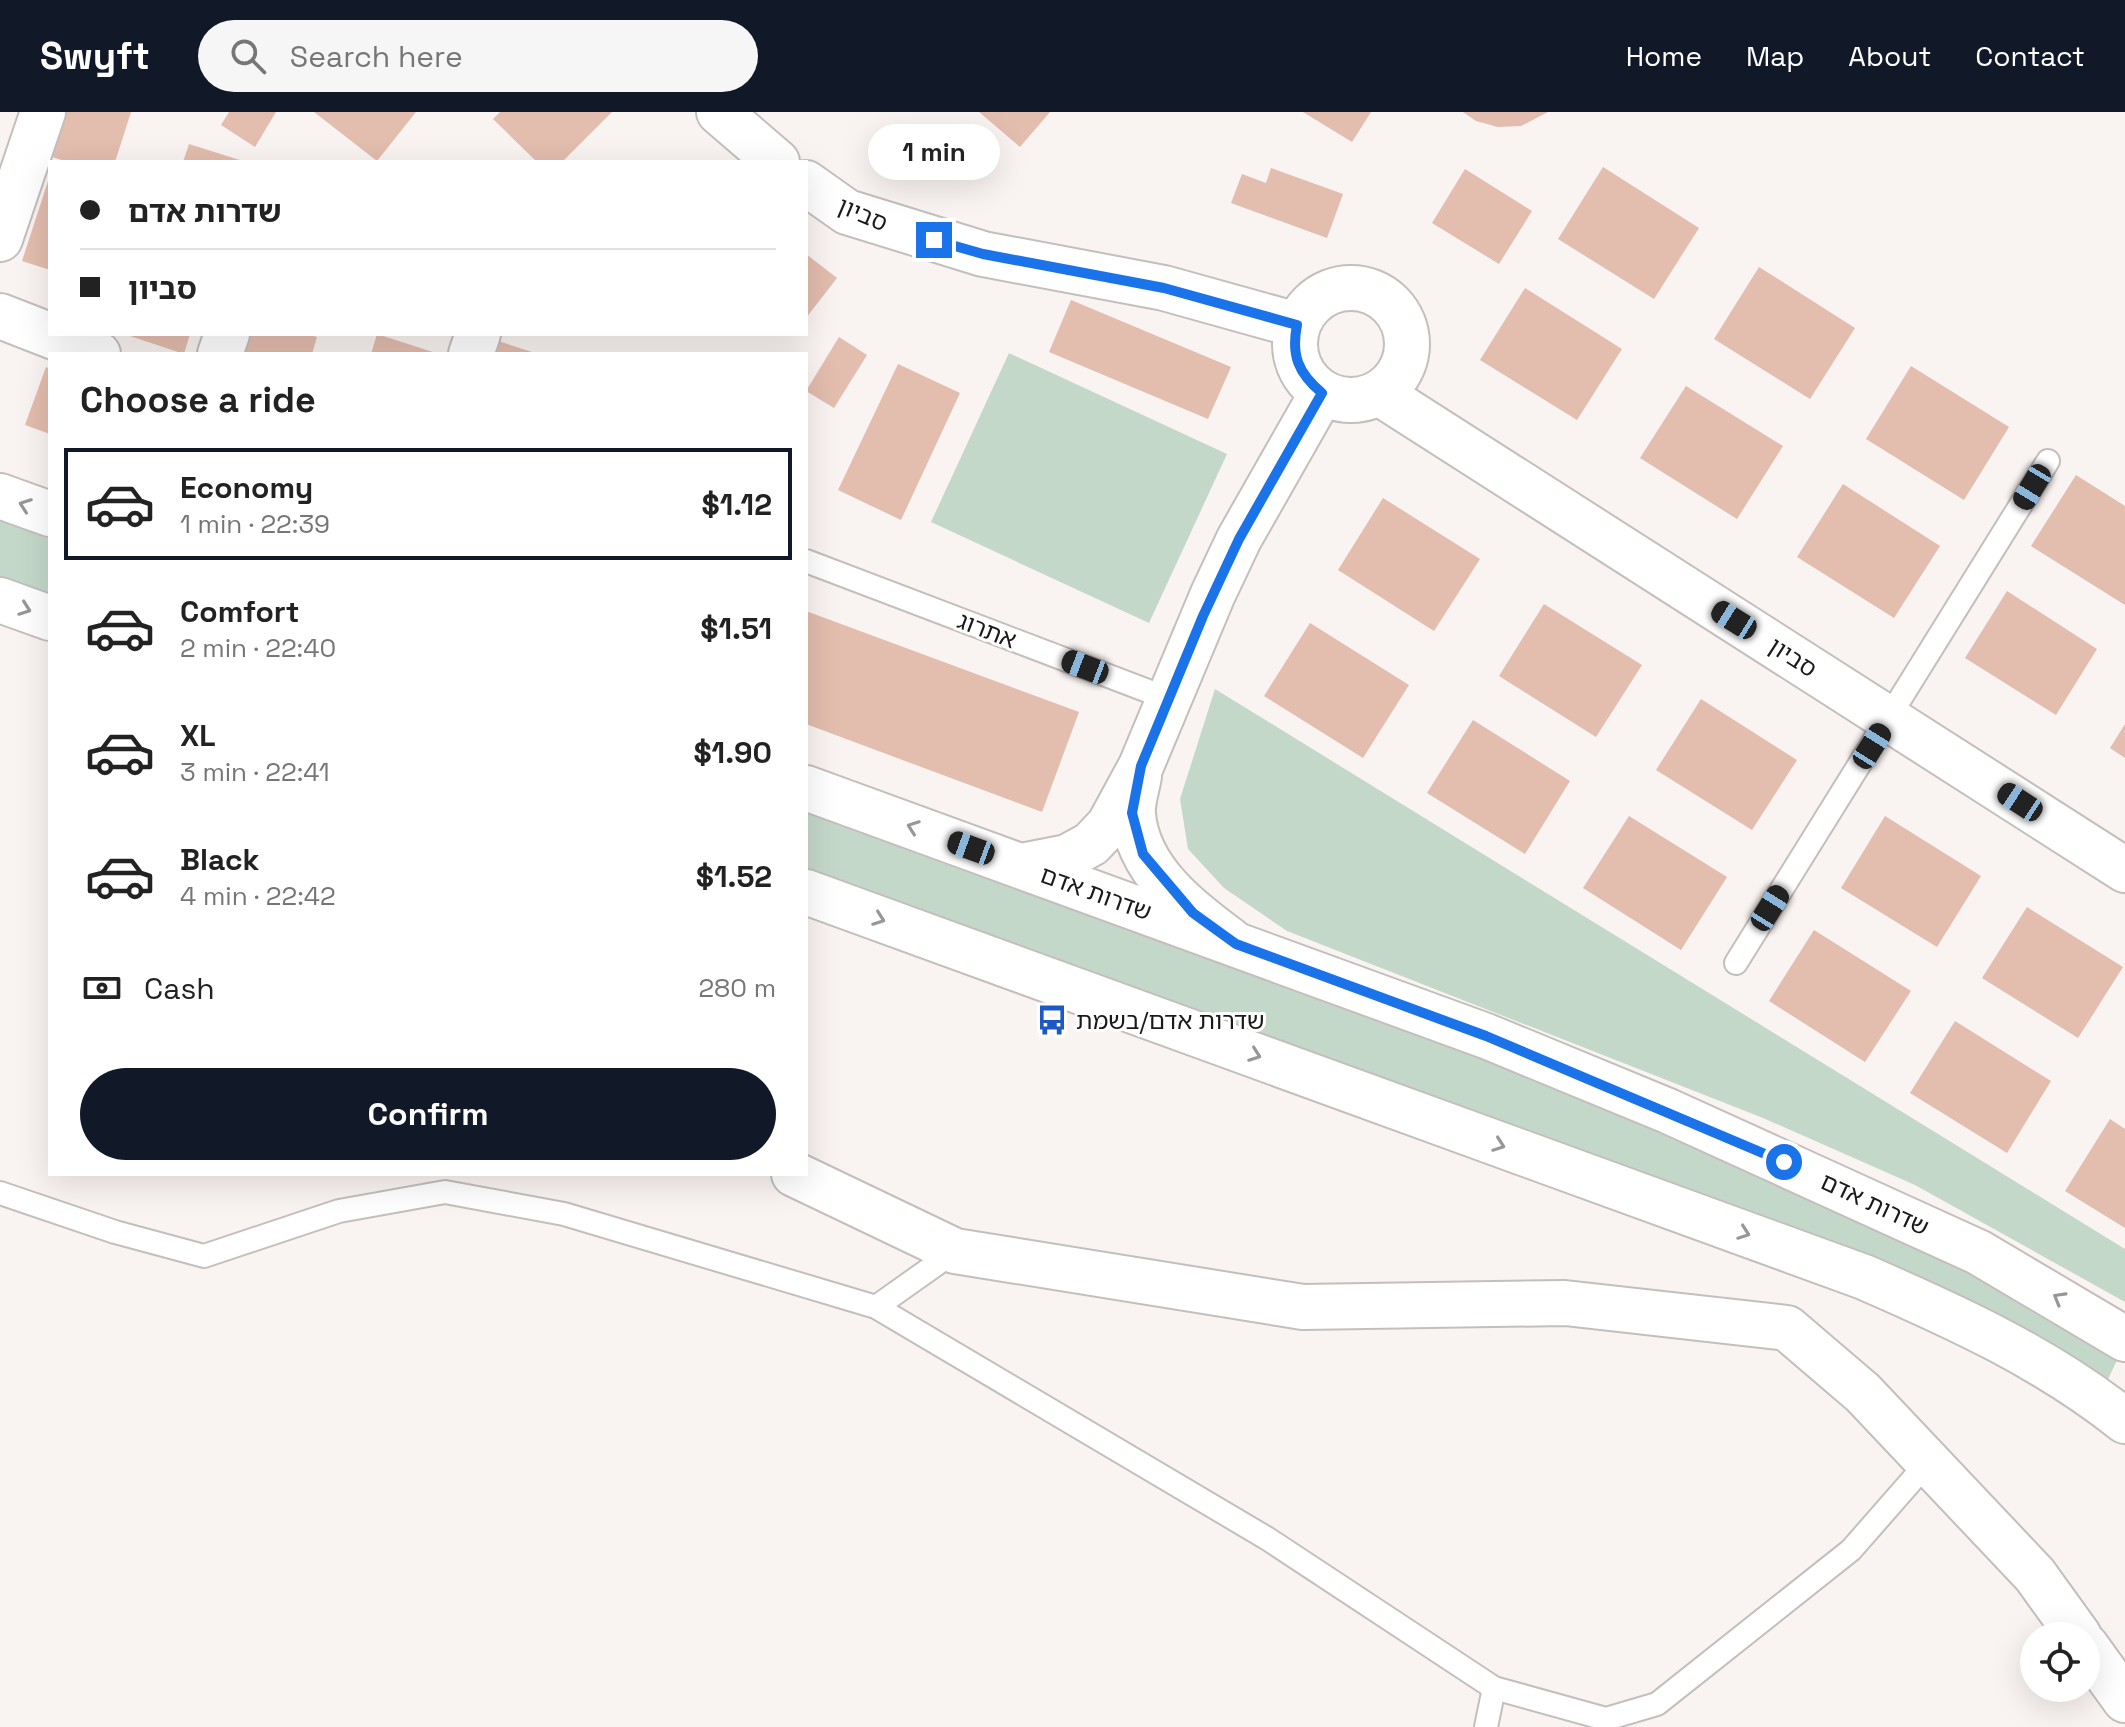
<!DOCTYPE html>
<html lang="en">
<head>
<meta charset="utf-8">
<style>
  :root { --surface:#fff; --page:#f6f6f6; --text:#222; --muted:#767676; --line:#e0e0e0; --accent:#111827 }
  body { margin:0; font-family:"Space Grotesk","Noto Sans Hebrew",sans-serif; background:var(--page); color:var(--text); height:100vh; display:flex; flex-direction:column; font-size:30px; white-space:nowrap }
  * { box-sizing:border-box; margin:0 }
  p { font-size:26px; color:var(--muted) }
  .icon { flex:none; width:44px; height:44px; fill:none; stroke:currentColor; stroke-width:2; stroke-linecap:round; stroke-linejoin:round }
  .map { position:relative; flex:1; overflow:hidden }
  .panel { position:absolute; left:48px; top:240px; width:760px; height:824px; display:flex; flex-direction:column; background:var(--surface); border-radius:0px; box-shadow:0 8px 32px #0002 }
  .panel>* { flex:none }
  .banner { position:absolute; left:48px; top:48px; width:760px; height:176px; border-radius:0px; box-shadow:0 8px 32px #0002; display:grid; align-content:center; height:176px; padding:0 32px; background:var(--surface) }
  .fabs { position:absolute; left:2020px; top:1510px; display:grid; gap:16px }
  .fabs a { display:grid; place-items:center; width:80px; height:80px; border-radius:50%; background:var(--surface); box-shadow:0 8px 32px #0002; font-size:40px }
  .end { position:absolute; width:36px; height:36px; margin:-18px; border:10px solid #1a73e8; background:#fff; box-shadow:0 0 0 4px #fff }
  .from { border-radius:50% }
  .bubble { position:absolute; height:56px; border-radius:28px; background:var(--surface); box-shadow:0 8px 32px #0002; font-size:26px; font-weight:600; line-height:56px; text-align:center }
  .car { position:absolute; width:24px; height:48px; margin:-24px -12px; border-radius:10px; box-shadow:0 0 6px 2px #0007; background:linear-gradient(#222 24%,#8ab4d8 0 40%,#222 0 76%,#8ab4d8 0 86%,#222 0) }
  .banner b { display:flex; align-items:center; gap:28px; height:76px; font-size:30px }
  .banner b+b { border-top:2px solid var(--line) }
  .banner i { width:20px; height:20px; background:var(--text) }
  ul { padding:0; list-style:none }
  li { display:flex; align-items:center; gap:24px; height:112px; margin:0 16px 12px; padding:0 16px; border:4px solid transparent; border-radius:0px }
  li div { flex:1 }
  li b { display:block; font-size:30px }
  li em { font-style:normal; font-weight:600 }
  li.selected { border-color:var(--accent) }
  li>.icon { width:72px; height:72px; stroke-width:1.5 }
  h2 { padding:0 32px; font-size:36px; line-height:96px }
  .pay { display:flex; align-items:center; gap:20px; height:88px; padding:0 32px; font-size:30px }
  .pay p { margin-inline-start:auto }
  .cta { display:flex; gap:16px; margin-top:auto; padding:16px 32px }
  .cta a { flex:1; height:92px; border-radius:48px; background:var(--accent); color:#fff; font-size:32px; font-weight:600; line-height:92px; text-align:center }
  header { display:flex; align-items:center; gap:48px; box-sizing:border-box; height:112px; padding:0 40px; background:var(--accent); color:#fff }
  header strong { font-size:38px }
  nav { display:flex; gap:44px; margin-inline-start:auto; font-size:28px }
  .search { width:560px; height:72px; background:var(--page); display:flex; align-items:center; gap:20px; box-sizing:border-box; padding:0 28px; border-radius:44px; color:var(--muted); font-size:30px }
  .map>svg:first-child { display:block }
  .green { fill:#c4d8ca }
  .building { fill:#e3bdae }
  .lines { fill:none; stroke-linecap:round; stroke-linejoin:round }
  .service-casing { stroke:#c4bfbd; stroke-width:26 }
  .minor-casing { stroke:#c4bfbd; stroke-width:48 }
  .tertiary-casing { stroke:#c4bfbd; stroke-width:48 }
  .service { stroke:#fff; stroke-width:22 }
  .minor { stroke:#fff; stroke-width:44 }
  .tertiary { stroke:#fff; stroke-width:44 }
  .oneway { stroke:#989797 }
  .route { stroke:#1a73e8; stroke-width:10 }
  .labels { text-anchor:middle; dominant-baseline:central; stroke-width:6; stroke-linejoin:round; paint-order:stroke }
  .street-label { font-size:24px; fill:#1a1818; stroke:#fff }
  .poi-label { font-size:24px; fill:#1a1818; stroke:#fff; text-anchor:start }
</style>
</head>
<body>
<header>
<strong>Swyft</strong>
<div class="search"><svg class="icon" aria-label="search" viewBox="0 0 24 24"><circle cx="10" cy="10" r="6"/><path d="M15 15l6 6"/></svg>Search here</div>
<nav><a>Home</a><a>Map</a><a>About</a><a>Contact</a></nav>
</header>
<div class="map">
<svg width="2125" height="1615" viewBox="0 0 2125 1615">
  <rect width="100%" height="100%" fill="#f9f3f1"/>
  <path class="green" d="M1009 241 1227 342 1149 511 931 410Z
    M0 407 50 425V490L0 472Z
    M1215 577 2125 1137V1190L1915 1073 1763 1006 1287 819 1224 776 1188 737 1180 687Z
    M806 699 1479 945 1660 1019 1968 1159 2117 1248 2104 1276 806 764Z"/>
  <path class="building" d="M67 0H131L115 50H68L52 45Z
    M229 0H276L255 35 221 13Z
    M314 0H416L377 49Z
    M500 0H612L562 50H537L493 7Z
    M979 0H1050L1020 35Z
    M1303 0H1371L1352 30Z
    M1463 0H1548L1521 14 1498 15 1476 9Z
    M189 32 243 49V50H183Z
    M1603 55 1699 116 1654 187 1558 127Z
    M1271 56 1343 82 1327 126 1231 91 1242 62 1266 71Z
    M1465 57 1532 99 1499 152 1432 111Z
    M49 66 50 67V158L22 149Z
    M806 142 837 166 806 206Z
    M1759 155 1855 216 1810 287 1714 227Z
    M1525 176 1622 237 1577 308 1480 248Z
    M1071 188 1231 255 1208 307 1049 240Z
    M124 222H190L184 242Z
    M250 222H307L317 225 312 242H243Z
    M377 222 436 241V242H371Z
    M839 225 867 243 834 296 806 279Z
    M492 227 535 241V242H487Z
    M898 252 960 281 901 408 838 378Z
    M1911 254 2009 315 1964 388 1866 327Z
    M46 255 50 257V322L25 313Z
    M1686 274 1783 334 1737 407 1640 346Z
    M2076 363 2125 394V493L2031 434Z
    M1843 372 1940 434 1894 506 1797 445Z
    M1383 386 1480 447 1434 519 1338 458Z
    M2007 479 2097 537 2056 603 1965 546Z
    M1544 492 1642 553 1596 625 1499 564Z
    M806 499 1079 600 1042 700 806 612Z
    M1310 511 1409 573 1363 646 1264 584Z
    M1701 587 1797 648 1752 718 1656 658Z
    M1473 608 1570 669 1525 742 1427 681Z
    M2125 612V646L2110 636Z
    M1629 704 1727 765 1681 838 1583 776Z
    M1885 704 1981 764 1937 835 1841 776Z
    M2027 795 2123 855 2078 926 1982 866Z
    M1814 818 1911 879 1865 950 1769 889Z
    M1955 909 2051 969 2007 1041 1910 981Z
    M2110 1007 2125 1017V1116L2065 1079Z"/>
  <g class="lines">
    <g class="service-casing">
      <path id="service" d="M806 449 1169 587
        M1736 851 2048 349
        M0 1081 115 1120 204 1144 339 1099 445 1080 564 1102 876 1195 955 1139
        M876 1195 1268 1427 1494 1576 1606 1607 1657 1592 1851 1438 1928 1350
        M1486 1615 1494 1576"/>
    </g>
    <g class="minor-casing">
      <path id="minor" d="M719 0 777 50
        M806 71 847 100 983 142 1164 176 1297 213
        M0 127 43 0
        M1295 232a56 56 0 1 1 112 0a56 56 0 1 1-112 0Z
        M0 204 98 242
        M220 242 227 222
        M471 242 478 222
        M1379 281 2125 758
        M1139 664C1137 676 1132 690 1133 702 1137 758 1189 798 1230 828
        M1021 754 1067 745 1091 732 1109 713 1141 654 1213 482 1239 427 1322 281
        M794 1062 955 1139 1303 1195 1565 1191 1787 1216 1863 1281 2035 1463 2079 1524
        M2086 1534 2125 1588"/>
    </g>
    <g class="tertiary-casing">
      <path id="tertiary" d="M0 384 50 402
        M0 488 50 506
        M806 676 1486 924 1668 999 1978 1140 2125 1227
        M806 780 1864 1165C1956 1205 2046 1246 2125 1309"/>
    </g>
    <use href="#service" class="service"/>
    <use href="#minor" class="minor"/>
    <use href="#tertiary" class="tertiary"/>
  </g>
  <defs><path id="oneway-chevron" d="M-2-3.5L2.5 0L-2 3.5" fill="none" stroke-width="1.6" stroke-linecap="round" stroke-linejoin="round" transform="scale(2)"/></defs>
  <g class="oneway">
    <use href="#oneway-chevron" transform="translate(25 393) rotate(-160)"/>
    <use href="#oneway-chevron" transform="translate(25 497) rotate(20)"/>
    <use href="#oneway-chevron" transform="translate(913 715) rotate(-160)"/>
    <use href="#oneway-chevron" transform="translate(879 807) rotate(20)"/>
    <use href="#oneway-chevron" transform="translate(1255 943) rotate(20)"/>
    <use href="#oneway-chevron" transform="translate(1499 1033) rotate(20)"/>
    <use href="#oneway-chevron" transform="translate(1744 1121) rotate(20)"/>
    <use href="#oneway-chevron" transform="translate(2059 1186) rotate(-150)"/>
  </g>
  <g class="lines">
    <path class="route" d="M934 128 983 142 1164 176 1297 213C1291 243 1298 261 1322 281L1239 427 1203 504 1141 654 1132 701 1143 742 1193 801 1236 832 1486 924 1784 1050"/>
  </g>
  <defs>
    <g id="bus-bare" transform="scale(2.4)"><path d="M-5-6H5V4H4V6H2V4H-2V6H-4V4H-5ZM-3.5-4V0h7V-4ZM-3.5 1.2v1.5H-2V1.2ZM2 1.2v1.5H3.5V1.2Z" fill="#1c59c5" stroke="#fff" stroke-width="2.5" paint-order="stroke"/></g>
  </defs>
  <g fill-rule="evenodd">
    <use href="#bus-bare" x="1052" y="908"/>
  </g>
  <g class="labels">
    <g class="street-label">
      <text transform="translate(863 102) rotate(23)">סביון</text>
      <text transform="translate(987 518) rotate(21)">אתרוג</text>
      <text transform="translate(1793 545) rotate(33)">סביון</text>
      <text transform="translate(1096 781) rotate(20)">שדרות אדם</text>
      <text transform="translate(1875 1092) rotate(25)">שדרות אדם</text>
    </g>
    <g class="poi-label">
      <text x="1076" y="908">שדרות אדם/בשמת</text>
    </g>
  </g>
</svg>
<div class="fabs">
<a><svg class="icon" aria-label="locate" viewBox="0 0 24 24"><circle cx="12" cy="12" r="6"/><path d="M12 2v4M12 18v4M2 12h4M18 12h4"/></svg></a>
</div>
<i class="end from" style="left:1784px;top:1050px"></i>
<i class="end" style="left:934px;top:128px"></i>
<div class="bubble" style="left:868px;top:12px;width:132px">1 min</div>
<i class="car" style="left:2032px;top:375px;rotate:211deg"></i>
<i class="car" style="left:1734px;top:508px;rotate:302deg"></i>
<i class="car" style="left:1085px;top:555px;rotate:291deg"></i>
<i class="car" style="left:1872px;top:634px;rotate:32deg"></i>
<i class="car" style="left:2020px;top:690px;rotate:303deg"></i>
<i class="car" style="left:971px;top:736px;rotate:290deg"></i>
<i class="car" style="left:1770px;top:796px;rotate:32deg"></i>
<div class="banner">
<b><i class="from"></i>שדרות אדם</b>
<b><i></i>סביון</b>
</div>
<section class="panel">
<h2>Choose a ride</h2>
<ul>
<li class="selected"><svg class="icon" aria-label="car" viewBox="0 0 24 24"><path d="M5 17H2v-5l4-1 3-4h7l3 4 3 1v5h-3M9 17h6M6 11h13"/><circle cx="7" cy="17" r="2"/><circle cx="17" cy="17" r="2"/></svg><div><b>Economy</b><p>1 min · 22:39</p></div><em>$1.12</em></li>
<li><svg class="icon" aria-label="car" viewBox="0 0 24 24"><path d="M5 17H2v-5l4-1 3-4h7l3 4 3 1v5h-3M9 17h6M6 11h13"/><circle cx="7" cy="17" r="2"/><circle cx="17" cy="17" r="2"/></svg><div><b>Comfort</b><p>2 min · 22:40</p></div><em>$1.51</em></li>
<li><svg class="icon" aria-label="car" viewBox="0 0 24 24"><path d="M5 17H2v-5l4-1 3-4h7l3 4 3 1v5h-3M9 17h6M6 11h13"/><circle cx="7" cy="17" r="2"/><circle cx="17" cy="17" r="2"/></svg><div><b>XL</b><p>3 min · 22:41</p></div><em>$1.90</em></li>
<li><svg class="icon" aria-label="car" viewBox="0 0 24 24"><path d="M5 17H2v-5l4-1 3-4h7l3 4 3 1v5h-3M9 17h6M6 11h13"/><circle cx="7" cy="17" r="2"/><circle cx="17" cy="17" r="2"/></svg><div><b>Black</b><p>4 min · 22:42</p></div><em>$1.52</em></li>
</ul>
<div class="pay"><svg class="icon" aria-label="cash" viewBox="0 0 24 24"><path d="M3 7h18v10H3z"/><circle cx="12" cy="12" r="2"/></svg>Cash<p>280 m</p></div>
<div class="cta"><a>Confirm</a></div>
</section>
</div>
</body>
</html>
